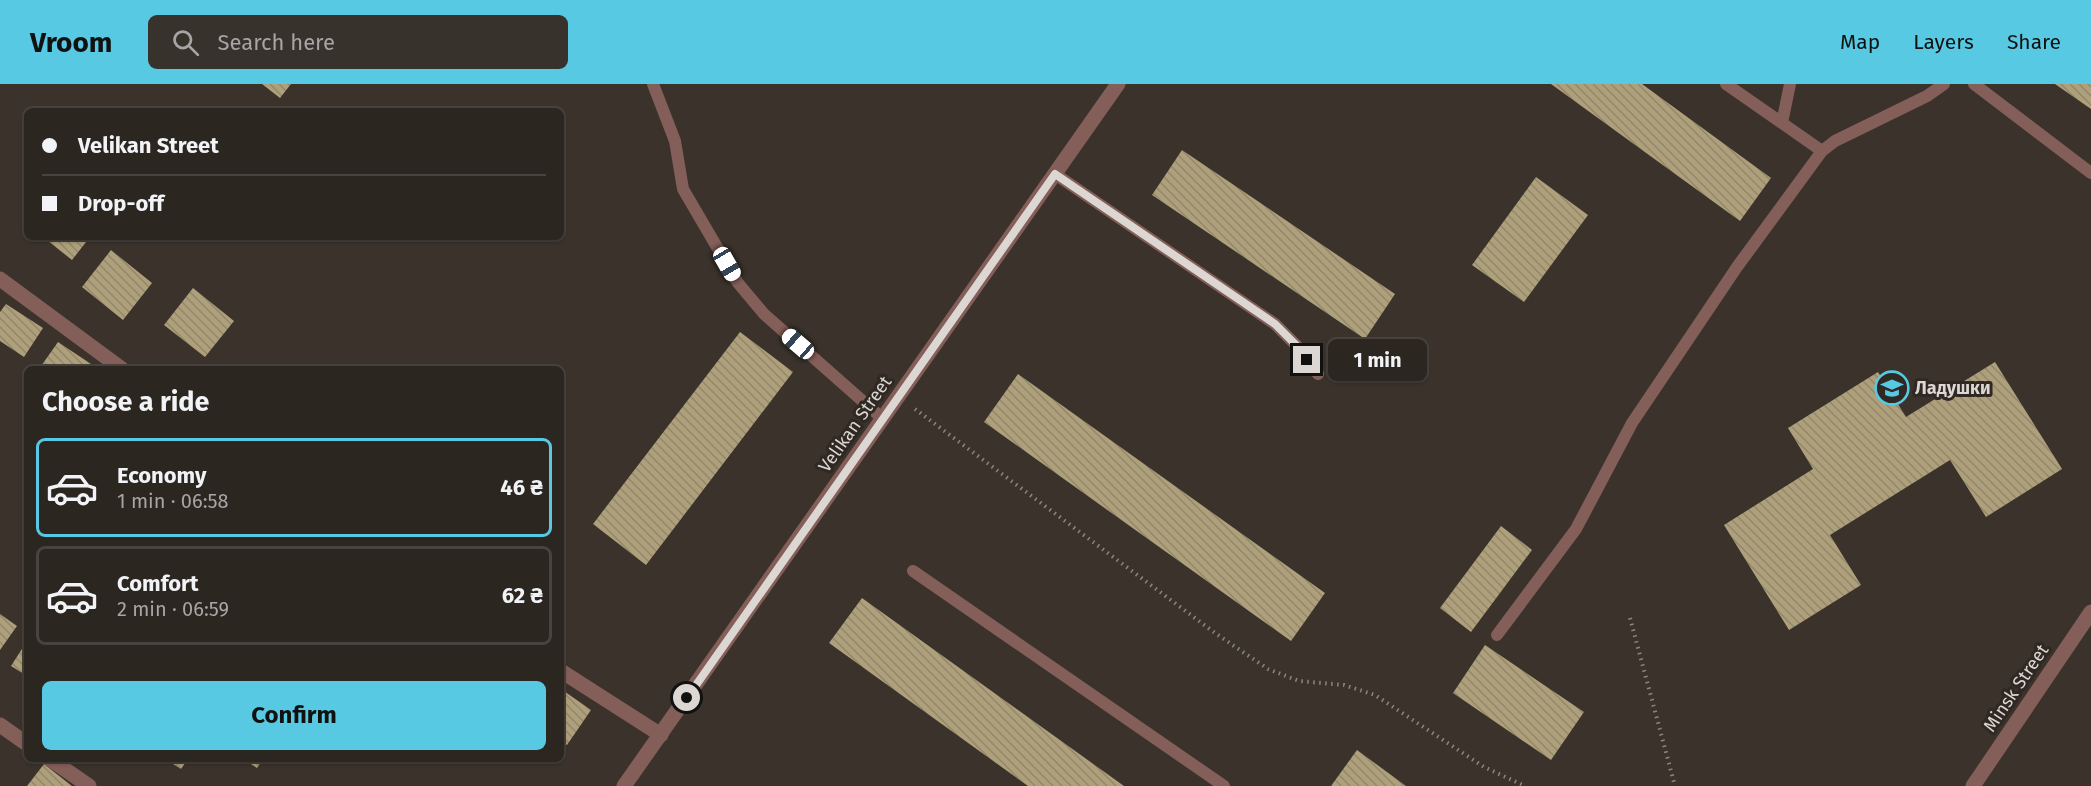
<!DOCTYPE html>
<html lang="en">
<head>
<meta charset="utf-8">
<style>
  :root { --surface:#2c2620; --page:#38322d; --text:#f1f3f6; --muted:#a6a5a5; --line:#48433e; --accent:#57c9e2 }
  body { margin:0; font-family:"Fira Sans",sans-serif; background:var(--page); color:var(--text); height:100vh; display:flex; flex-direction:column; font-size:22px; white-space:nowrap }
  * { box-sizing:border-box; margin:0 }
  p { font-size:20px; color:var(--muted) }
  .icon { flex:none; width:33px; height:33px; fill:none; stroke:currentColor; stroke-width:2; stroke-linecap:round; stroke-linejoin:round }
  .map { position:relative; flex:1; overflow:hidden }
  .details { position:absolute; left:24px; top:282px; width:540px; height:396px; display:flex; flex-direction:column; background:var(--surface); border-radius:9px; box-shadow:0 2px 4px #0004,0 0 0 2px var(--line) }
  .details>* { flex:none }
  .guide { position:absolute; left:24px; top:24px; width:540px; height:132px; border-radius:9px; box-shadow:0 2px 4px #0004,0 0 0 2px var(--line); display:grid; align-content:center; height:132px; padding:0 18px; background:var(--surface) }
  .end { position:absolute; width:27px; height:27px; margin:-14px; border:8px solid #dcd7d3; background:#111; box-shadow:0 0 0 3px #111 }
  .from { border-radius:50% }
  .bubble { position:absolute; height:42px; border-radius:9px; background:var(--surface); box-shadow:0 2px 4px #0004,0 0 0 2px var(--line); font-size:20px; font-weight:700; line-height:42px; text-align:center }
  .car { position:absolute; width:18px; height:36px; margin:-18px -9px; border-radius:8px; box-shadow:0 0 4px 2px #0007; background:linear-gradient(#fff 24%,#345 0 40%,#fff 0 76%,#345 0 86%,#fff 0) }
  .guide b { display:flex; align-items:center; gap:21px; height:57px; font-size:22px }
  .guide b+b { border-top:2px solid var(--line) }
  .guide i { width:15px; height:15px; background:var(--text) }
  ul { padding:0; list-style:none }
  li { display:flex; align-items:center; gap:18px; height:99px; margin:0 12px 9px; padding:0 6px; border:3px solid var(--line); border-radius:9px }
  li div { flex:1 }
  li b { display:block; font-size:22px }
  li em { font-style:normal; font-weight:700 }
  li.on { border-color:var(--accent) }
  li>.icon { width:54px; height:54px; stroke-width:1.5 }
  h2 { padding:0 18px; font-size:27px; line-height:72px }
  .primary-button { display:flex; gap:12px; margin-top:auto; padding:12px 18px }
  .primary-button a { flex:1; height:69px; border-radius:9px; background:var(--accent); color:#111; font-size:24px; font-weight:700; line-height:69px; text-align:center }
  header { display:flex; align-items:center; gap:36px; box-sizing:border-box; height:84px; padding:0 30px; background:var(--accent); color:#111 }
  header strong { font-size:28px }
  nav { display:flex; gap:33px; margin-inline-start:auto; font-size:21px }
  .search { width:420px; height:54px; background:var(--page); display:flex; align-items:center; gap:15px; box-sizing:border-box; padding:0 21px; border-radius:9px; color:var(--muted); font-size:22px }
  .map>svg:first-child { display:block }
  .building { fill:url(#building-back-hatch) }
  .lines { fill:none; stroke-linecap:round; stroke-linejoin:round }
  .path { stroke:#8c8680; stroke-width:4; stroke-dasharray:1.5 4.5; stroke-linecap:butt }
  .service { stroke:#845e58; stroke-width:12 }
  .minor { stroke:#845e58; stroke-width:15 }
  .tertiary { stroke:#845e58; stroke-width:15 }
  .route { stroke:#dcd7d3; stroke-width:8 }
  .labels { text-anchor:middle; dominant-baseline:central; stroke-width:6; stroke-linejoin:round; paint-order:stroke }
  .poi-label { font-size:18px; font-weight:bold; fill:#dcd7d3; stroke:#302822; text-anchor:start }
  .street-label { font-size:18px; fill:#dcd7d3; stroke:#302822 }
</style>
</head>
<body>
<header>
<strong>Vroom</strong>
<div class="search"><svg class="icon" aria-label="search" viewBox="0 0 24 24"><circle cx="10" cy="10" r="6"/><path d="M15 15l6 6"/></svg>Search here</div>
<nav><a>Map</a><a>Layers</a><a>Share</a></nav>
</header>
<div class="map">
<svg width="2091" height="702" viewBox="0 0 2091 702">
  <defs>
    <pattern id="building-back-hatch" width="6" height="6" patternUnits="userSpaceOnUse" patternTransform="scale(1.5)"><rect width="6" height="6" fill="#aea07b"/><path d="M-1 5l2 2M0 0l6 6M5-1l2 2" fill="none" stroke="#93886c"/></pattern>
  </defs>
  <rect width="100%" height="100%" fill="#3a322b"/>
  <path class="building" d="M262 0H291L280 14Z
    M1551 0H1642L1771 94 1740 137Z
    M2055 0H2091V25Z
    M1182 66 1395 210 1365 255 1152 111Z
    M1536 93 1588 131 1524 218 1472 181Z
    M43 153H90L72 176Z
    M111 166 152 199 123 236 82 203Z
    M193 204 234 237 205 273 164 241Z
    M6 220 43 244 24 273 0 257V228Z
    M740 248 793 288 646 481 593 440Z
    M58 258 94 282 93 285H39Z
    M1995 278 2062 385 1986 433 1950 376 1830 451 1861 501 1789 546 1724 441 1813 385 1788 344 1878 288 1906 333Z
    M1018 290 1325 509 1291 557 984 338Z
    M1501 442 1532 466 1471 548 1440 524Z
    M862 514 1124 702H1028L829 559Z
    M0 530 17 542 0 566Z
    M27 557V592L11 582Z
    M1485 561 1584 628 1551 676 1453 609Z
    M561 605 591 626 567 661 561 657Z
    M1357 666 1406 702H1331Z
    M165 675H188L181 685Z
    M243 675H263L257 684Z
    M44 680 72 702H27Z"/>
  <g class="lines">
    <path class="path" d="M915 325 1215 549 1268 585 1299 597 1344 601 1375 611 1484 683 1525 702
      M1630 534 1675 702"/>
    <path class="service" d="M653 0 675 57 683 105 738 199 764 230 883 335
      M1726 0 1822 67
      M1974 0 2091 89
      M1782 39 1790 0
      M1055 90 1275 240 1296 261 1318 290
      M913 487 1224 702
      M1497 551 1576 445 1632 339 1737 183 1822 67 1835 57 1927 12 1944 0"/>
    <path class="minor" d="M0 195 122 285
      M561 587 661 651
      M0 641 27 660
      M50 675 89 702
      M1973 702 2091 528"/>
    <path class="tertiary" d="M624 702 1118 0"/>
  </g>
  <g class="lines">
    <path class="route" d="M687 614 1055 90 1275 240 1296 261 1307 276"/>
  </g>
  <defs>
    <g id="school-ring" transform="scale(1.725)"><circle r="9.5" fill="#302822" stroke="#57c9e2" stroke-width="1.5"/><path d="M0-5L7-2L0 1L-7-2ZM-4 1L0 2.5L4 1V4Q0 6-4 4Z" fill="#57c9e2"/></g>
  </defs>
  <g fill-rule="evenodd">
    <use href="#school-ring" x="1892" y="304"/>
  </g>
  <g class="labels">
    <g class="poi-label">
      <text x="1915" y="304">Ладушки</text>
    </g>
    <g class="street-label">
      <text transform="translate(855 340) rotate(-55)">Velikan Street</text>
      <text transform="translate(2016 604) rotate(-56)">Minsk Street</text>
    </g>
  </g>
</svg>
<i class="end from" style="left:687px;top:614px"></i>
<i class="end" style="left:1307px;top:276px"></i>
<div class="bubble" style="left:1328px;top:255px;width:99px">1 min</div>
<i class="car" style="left:727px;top:180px;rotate:150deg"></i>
<i class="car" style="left:798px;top:260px;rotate:311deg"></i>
<div class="guide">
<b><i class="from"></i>Velikan Street</b>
<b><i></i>Drop-off</b>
</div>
<section class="details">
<h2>Choose a ride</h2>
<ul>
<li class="on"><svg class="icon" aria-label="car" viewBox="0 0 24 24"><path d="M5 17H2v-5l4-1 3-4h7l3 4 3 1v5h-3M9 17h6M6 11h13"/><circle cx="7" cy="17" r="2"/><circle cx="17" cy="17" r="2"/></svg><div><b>Economy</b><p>1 min · 06:58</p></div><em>46 ₴</em></li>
<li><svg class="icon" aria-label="car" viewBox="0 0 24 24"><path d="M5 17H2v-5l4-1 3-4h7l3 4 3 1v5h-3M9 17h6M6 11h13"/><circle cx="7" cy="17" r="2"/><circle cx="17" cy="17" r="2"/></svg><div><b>Comfort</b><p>2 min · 06:59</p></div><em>62 ₴</em></li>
</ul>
<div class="primary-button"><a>Confirm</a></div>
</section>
</div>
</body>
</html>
